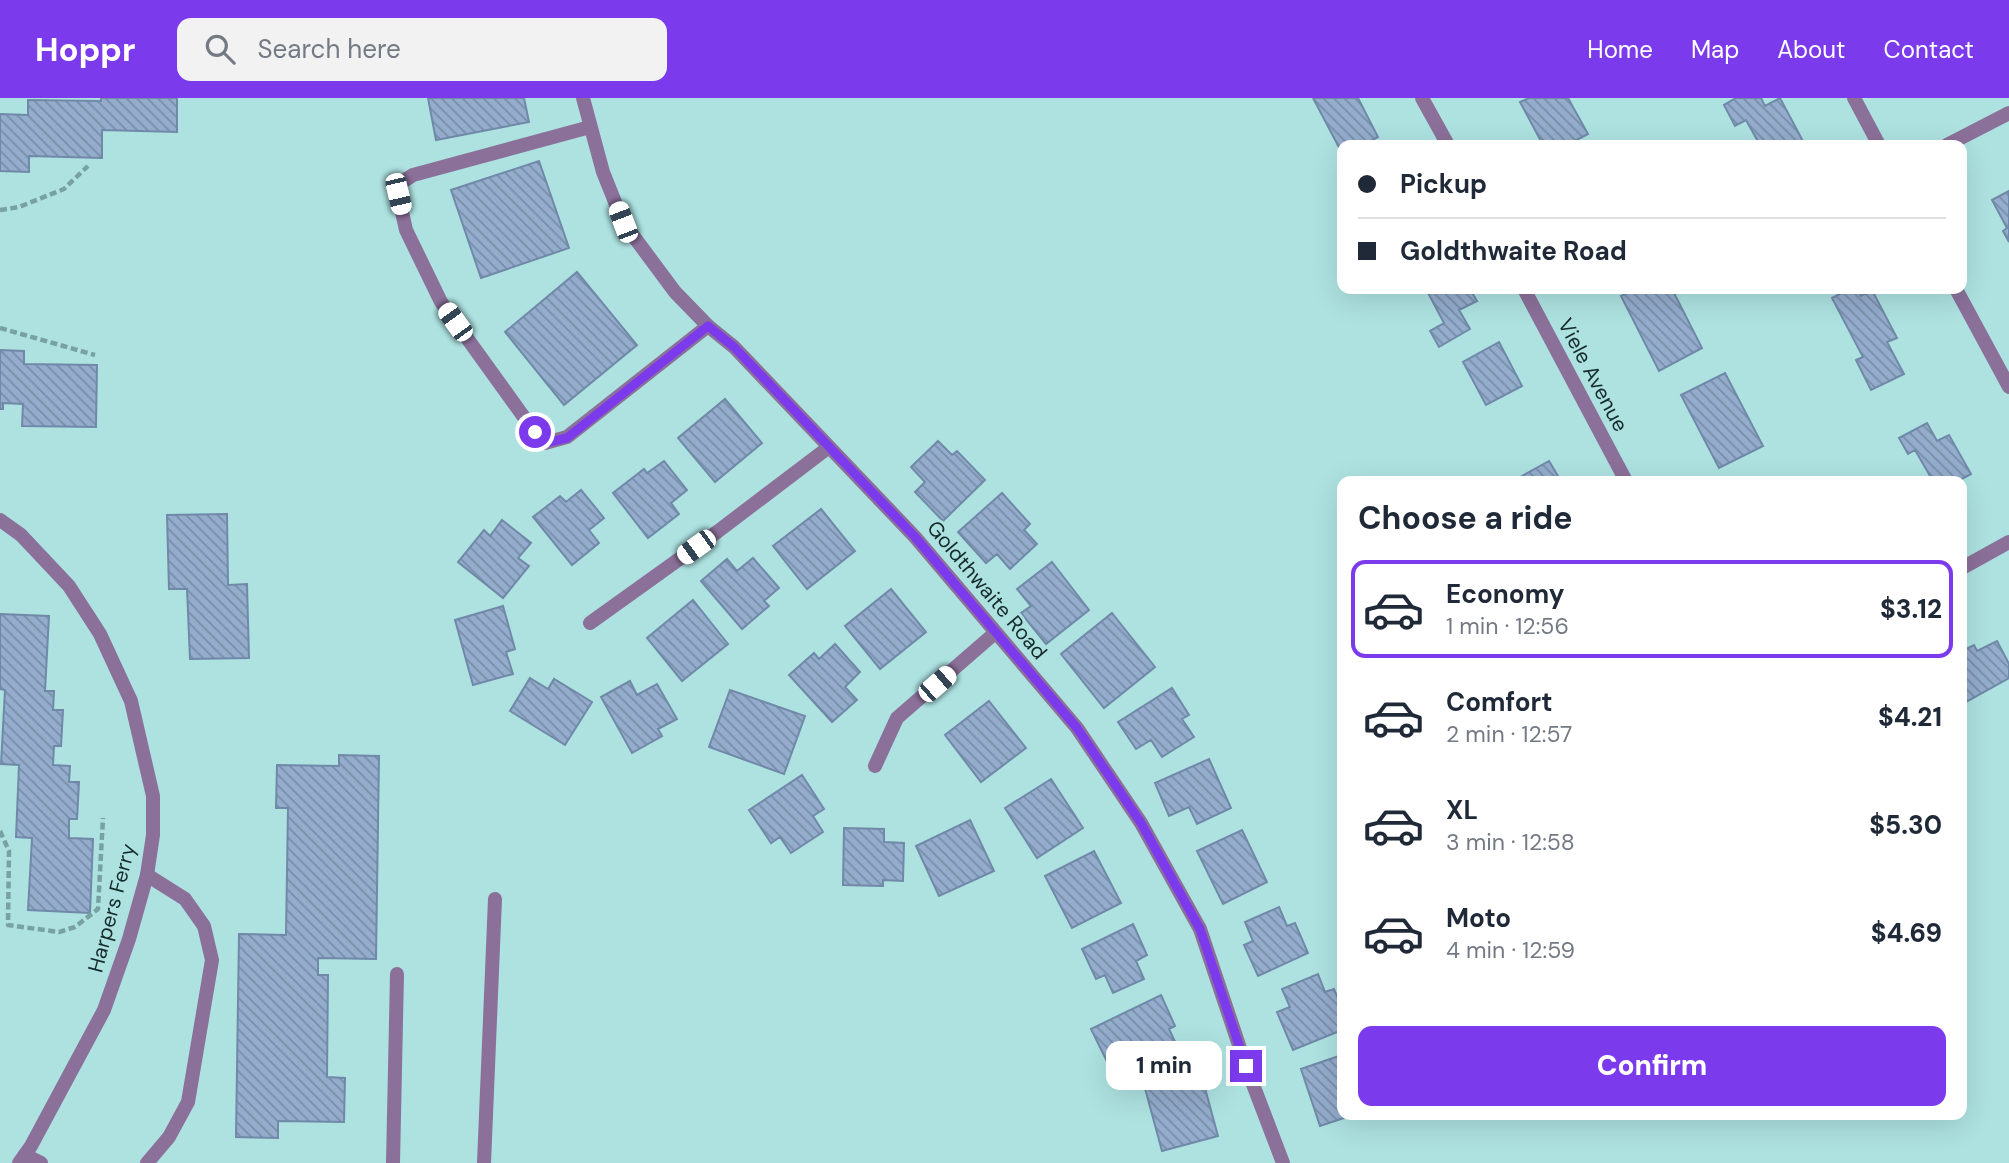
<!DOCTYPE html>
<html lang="en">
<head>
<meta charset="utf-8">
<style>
  :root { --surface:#fff; --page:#f2f2f3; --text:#1f2937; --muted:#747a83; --line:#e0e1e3; --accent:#7c3aed }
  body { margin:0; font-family:"DM Sans",sans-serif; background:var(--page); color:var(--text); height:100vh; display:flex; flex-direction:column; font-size:26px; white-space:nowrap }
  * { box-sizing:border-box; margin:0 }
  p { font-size:23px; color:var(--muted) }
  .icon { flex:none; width:38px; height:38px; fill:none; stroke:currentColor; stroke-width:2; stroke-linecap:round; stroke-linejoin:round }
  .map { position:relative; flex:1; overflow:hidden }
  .sheet { position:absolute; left:1337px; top:378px; width:630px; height:644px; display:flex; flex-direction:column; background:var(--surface); border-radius:14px; box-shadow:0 7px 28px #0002 }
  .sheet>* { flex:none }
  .hud { position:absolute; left:1337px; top:42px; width:630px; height:154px; border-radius:14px; box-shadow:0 7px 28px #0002; display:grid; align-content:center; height:154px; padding:0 21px; background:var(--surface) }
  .end { position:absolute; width:32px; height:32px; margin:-16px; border:9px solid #7c3aed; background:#fff; box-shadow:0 0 0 4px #fff }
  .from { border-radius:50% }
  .bubble { position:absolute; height:49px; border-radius:14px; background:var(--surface); box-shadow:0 7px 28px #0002; font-size:23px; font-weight:800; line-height:49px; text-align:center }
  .car { position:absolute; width:21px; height:42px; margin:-21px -10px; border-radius:9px; box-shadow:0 0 5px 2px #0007; background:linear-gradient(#fff 24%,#345 0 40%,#fff 0 76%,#345 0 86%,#fff 0) }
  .hud b { display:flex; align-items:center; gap:24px; height:66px; font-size:26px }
  .hud b+b { border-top:2px solid var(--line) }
  .hud i { width:18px; height:18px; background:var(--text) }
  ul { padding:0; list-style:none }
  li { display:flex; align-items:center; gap:21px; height:98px; margin:0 14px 10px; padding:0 7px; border:4px solid transparent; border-radius:14px }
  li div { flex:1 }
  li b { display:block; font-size:26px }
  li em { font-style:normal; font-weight:800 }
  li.selected { border-color:var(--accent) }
  li>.icon { width:63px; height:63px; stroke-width:1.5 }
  h2 { padding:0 21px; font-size:32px; line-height:84px }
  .action { display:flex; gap:14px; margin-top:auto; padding:14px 21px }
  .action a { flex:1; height:80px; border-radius:14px; background:var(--accent); color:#fff; font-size:28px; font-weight:800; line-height:80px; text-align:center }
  header { display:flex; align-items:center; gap:42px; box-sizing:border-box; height:98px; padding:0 35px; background:var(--accent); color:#fff }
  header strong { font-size:33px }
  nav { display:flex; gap:38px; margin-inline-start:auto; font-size:24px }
  .search { width:490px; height:63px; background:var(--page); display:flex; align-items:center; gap:18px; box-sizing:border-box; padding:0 24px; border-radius:14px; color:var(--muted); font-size:26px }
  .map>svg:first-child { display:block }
  .building { fill:url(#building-back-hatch); stroke:#7089a8; stroke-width:2 }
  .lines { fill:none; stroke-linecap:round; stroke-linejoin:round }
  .path { stroke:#78a2a2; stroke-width:4.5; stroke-dasharray:7 3.5; stroke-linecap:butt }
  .service { stroke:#8b7099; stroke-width:14 }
  .minor { stroke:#8b7099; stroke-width:14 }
  .route { stroke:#7c3aed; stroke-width:9 }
  .labels { text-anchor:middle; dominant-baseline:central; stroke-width:6; stroke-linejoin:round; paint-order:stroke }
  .street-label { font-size:21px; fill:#152a2a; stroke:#ade2e1 }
</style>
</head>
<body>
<header>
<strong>Hoppr</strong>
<div class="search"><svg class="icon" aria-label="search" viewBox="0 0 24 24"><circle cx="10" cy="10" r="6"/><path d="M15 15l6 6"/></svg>Search here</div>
<nav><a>Home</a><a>Map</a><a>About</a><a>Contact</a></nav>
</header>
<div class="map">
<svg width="2009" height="1065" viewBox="0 0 2009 1065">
  <defs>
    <pattern id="building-back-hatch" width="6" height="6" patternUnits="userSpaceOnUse" patternTransform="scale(1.75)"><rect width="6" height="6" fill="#94adcd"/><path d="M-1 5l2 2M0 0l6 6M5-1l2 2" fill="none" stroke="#788da7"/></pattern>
  </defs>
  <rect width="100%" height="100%" fill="#ade2e1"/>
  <path class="building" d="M101 0H177V34L102 32V60L29 58V74L0 73V16L28 17V2L101 3Z
    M428 0H524L529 24 436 42Z
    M1313 0H1358L1378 39 1363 47H1342V55Z
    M1529 0H1568L1588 36 1567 47H1543L1520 4Z
    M1736 0H1761L1765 8 1780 0 1805 47H1760L1746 22 1735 28 1724 7Z
    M539 63 569 150 481 180 451 92Z
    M2009 93V144L2003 133 2007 130 1992 102Z
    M577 174 637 247 564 307 505 234Z
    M1426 191H1470L1477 203 1459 212 1470 231 1439 249 1430 233 1444 225Z
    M1635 191H1672L1702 250 1659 273 1621 198Z
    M1849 191H1857L1861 198 1872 192 1897 240 1887 244 1904 276 1871 292 1856 262 1863 259 1832 200Z
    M1499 244 1522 288 1486 307 1463 264Z
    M0 252 24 253V266L97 267 96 329 22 328 23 306 3 305V311H0Z
    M1725 275 1763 348 1719 370 1681 297Z
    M725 301 762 345 715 384 678 340Z
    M1927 325 1937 343 1949 337 1971 376 1958 383H1933L1915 352 1908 356 1899 340Z
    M938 343 952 357 957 353 985 382 943 423 915 394 925 384 911 369Z
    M664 363 687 392 671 405 679 416 648 440 613 395 644 371 647 375Z
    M1549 363 1561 383H1513Z
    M581 392 604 420 589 432 599 445 572 467 533 419 560 398 566 404Z
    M1002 395 1030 426 1024 432 1037 446 1010 471 997 456 986 465 958 434Z
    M821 411 855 453 807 491 773 448Z
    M227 416 228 487 247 486 249 560 190 561 187 491H169L167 417Z
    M502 422 531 445 518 460 529 468 503 500 458 464 484 432 490 438Z
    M753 460 779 490 764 503 769 508 742 531 701 483 727 461 737 473Z
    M1052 464 1089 512 1046 546 1021 515 1031 508 1017 491Z
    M891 491 926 534 880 571 845 528Z
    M693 502 728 546 682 583 647 540Z
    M503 508 515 551 506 554 513 576 473 587 455 522Z
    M1112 515 1155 569 1104 610 1061 556Z
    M0 516 49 518 45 593H54L53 612H63L61 648H54L53 667 70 668 69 684H79L77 721H69V740L93 741 90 815 28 812 32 740 16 739 19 667 1 666 5 592 0 591Z
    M1997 543 2009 566V580L1964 605 1962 562 1965 560 1962 553 1974 547 1977 553Z
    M835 546 860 574 845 589 857 602 832 624 789 577 814 555 819 561Z
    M530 580 548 591 554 581 592 604 565 647 510 613Z
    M630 583 637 597 657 586 677 621 658 631 662 638 632 655 601 599Z
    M1172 590 1189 617 1182 621 1194 639 1162 659 1151 642 1136 651 1118 624Z
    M730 592 805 618 784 676 709 649Z
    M989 603 1026 650 981 684 945 637Z
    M339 657 379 658 376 861 318 860V877H328L327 979 345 980 344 1024 278 1023V1040L236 1039 239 836 286 837 288 710H276L277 667 339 668Z
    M1209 661 1231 710 1197 726 1189 709 1169 718 1155 685Z
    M802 677 824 711 813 718 823 734 791 755 780 739 771 745 749 712Z
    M1051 681 1083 730 1037 760 1005 710Z
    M970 722 994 773 939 798 916 748Z
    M844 730 884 731V744L904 745 903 783 883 782V788L843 787Z
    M1242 732 1267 784 1223 806 1197 753Z
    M1094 753 1121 805 1072 830 1045 778Z
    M1279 809 1287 828 1295 825 1308 855 1258 878 1244 847 1253 843 1245 824Z
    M1133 826 1147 857 1136 863 1144 881 1113 895 1105 877 1096 881 1082 851Z
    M1318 876 1325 894 1334 891 1342 911V932L1293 952 1277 914 1290 909 1282 891Z
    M1161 897 1175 928 1169 931 1180 954 1117 984 1091 931Z
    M1342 957V1017H1353L1320 1028 1301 971Z
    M1199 968 1218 1038 1162 1053 1143 983Z"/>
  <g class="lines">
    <path class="path" d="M0 112 19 109 64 91 88 68
      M0 230 95 257
      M0 733 9 753 8 827 59 834 75 829 98 811 103 720"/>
    <path class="service" d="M590 29 413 77 402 84 398 96 406 132 441 204 526 322 545 345 567 339 708 228
      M147 777 185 801 204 828 212 862 188 1004 169 1039 147 1065
      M25 1057 41 1065
      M393 1065 397 876
      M484 1065 495 801"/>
    <path class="minor" d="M583 0 603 74 623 124 675 194 708 228 734 249 915 439 1077 630 1141 725 1200 831 1246 968 1283 1065
      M1422 0 1448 47
      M1854 0 1879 47
      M1947 47 2009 15
      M1524 191 1626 383
      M1956 191 2009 289
      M0 422 21 437 69 488 100 536 131 603 153 698V737L147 777 129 841 104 912 31 1048 19 1065
      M1962 470 2009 444
      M590 525 717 434 829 349
      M875 668 897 620 995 535"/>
  </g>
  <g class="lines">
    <path class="route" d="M535 334 545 345 567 340 708 228 734 249 915 439 1077 630 1141 725 1200 831 1246 968"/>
  </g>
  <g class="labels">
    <g class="street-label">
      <text transform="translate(1593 277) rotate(62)">Viele Avenue</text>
      <text transform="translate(987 492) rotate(50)">Goldthwaite Road</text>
      <text transform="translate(112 810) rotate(-75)">Harpers Ferry</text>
    </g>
  </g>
</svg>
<i class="end from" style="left:535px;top:334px"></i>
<i class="end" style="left:1246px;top:968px"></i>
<div class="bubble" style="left:1106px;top:943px;width:116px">1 min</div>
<i class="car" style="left:398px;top:96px;rotate:167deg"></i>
<i class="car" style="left:623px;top:124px;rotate:339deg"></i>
<i class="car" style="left:455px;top:224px;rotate:324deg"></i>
<i class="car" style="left:696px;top:449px;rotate:234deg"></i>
<i class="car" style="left:937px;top:586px;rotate:49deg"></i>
<div class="hud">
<b><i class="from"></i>Pickup</b>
<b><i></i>Goldthwaite Road</b>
</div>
<section class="sheet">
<h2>Choose a ride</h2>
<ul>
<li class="selected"><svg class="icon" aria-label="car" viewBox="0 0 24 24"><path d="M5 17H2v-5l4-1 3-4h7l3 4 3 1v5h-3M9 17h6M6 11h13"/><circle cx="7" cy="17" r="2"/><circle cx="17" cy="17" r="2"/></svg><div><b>Economy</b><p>1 min · 12:56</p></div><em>$3.12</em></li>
<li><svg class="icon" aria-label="car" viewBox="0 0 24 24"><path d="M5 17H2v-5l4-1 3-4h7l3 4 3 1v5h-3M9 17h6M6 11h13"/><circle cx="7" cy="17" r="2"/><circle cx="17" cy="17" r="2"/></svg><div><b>Comfort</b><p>2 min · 12:57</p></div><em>$4.21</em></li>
<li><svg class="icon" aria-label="car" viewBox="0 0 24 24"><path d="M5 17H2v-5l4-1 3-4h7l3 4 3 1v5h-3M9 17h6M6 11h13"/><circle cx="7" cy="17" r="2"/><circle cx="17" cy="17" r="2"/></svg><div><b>XL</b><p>3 min · 12:58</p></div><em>$5.30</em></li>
<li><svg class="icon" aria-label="car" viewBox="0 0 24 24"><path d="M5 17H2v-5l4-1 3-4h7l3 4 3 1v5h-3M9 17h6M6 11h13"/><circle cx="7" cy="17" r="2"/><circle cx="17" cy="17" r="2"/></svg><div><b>Moto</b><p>4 min · 12:59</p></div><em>$4.69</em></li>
</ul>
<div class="action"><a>Confirm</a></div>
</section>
</div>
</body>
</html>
